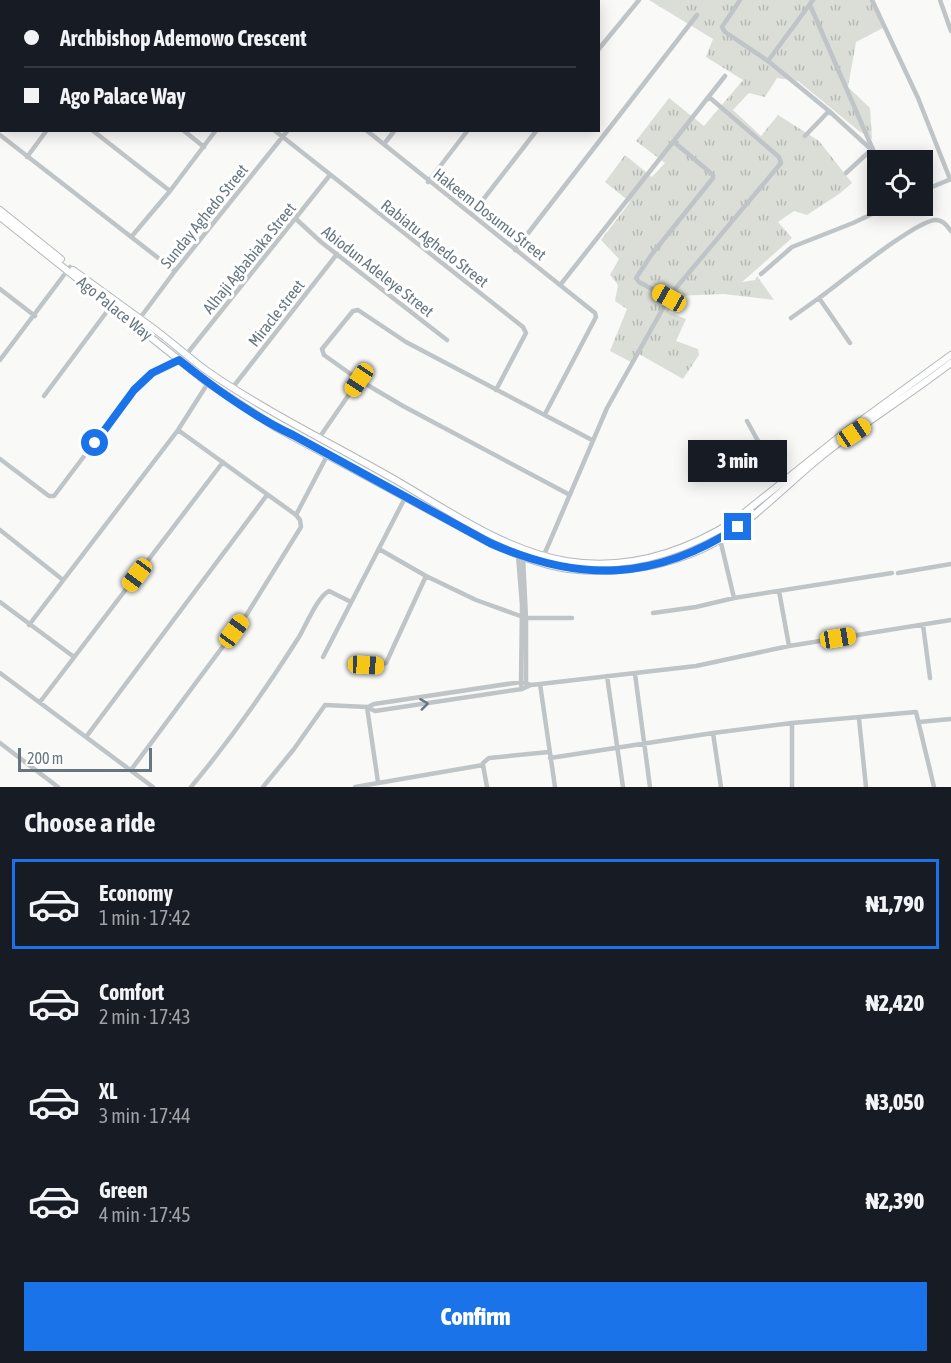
<!DOCTYPE html>
<html lang="en">
<head>
<meta charset="utf-8">
<style>
  :root { --surface:#171b24; --page:#20242c; --text:#f1f3f6; --muted:#9ea1a6; --line:#363941; --accent:#1a73e8 }
  body { margin:0; font-family:"Asap Condensed",sans-serif; background:var(--page); color:var(--text); height:100vh; display:flex; flex-direction:column; font-size:22px; white-space:nowrap }
  * { box-sizing:border-box; margin:0 }
  p { font-size:20px; color:var(--muted) }
  .icon { flex:none; width:33px; height:33px; fill:none; stroke:currentColor; stroke-width:2; stroke-linecap:round; stroke-linejoin:round }
  .map { position:relative; height:787px; overflow:hidden }
  .panel { display:flex; flex-direction:column; background:var(--surface); flex:1 }
  .panel>* { flex:none }
  .top-card { position:absolute; left:0px; top:0px; width:600px; height:132px; box-shadow:0 3px 15px #0003; display:grid; align-content:center; height:132px; padding:0 24px; background:var(--surface) }
  .controls { position:absolute; left:867px; top:150px; display:grid; gap:12px }
  .controls a { display:grid; place-items:center; width:66px; height:66px; border-radius:0px; background:var(--surface); box-shadow:0 3px 15px #0003; font-size:30px }
  .scale { position:absolute; left:18px; bottom:15px; width:134px; box-sizing:border-box; padding-left:6px; border:3px solid #67767f; border-top:0; font-size:16px; line-height:21px; white-space:nowrap; color:#67767f; -webkit-text-stroke:4px #fff; paint-order:stroke }
  .end { position:absolute; width:27px; height:27px; margin:-14px; border:8px solid #1a73e8; background:#fff; box-shadow:0 0 0 3px #fff }
  .from { border-radius:50% }
  .bubble { position:absolute; height:42px; border-radius:0px; background:var(--surface); box-shadow:0 3px 15px #0003; font-size:20px; font-weight:800; line-height:42px; text-align:center }
  .car { position:absolute; width:18px; height:36px; margin:-18px -9px; border-radius:8px; box-shadow:0 0 4px 2px #0007; background:linear-gradient(#f5c518 24%,#345 0 40%,#f5c518 0 76%,#345 0 86%,#f5c518 0) }
  .top-card b { display:flex; align-items:center; gap:21px; height:57px; font-size:22px }
  .top-card b+b { border-top:2px solid var(--line) }
  .top-card i { width:15px; height:15px; background:var(--text) }
  ul { padding:0; list-style:none }
  li { display:flex; align-items:center; gap:18px; height:90px; margin:0 12px 9px; padding:0 12px; border:3px solid transparent; border-radius:0px }
  li div { flex:1 }
  li b { display:block; font-size:22px }
  li em { font-style:normal; font-weight:800 }
  li.current { border-color:var(--accent) }
  li>.icon { width:54px; height:54px; stroke-width:1.5 }
  h2 { padding:0 24px; font-size:27px; line-height:72px }
  .button { display:flex; gap:12px; margin-top:auto; padding:12px 24px }
  .button a { flex:1; height:69px; border-radius:0px; background:var(--accent); color:#fff; font-size:24px; font-weight:800; line-height:69px; text-align:center }
  .map>svg:first-child { display:block }
  .grass { fill:url(#grass-tufts) }
  .lines { fill:none; stroke-linecap:round; stroke-linejoin:round }
  .major-casing { stroke:#b3b8bb; stroke-width:8 }
  .minor { stroke:#bfc4c7; stroke-width:4.5 }
  .major { stroke:#fff; stroke-width:6 }
  .oneway { stroke:#67767f }
  .route { stroke:#1a73e8; stroke-width:8 }
  .labels { text-anchor:middle; dominant-baseline:central; stroke-width:6; stroke-linejoin:round; paint-order:stroke }
  .street-label { font-size:16px; fill:#67767f; stroke:#fff }
</style>
</head>
<body>
<div class="map">
<svg width="951" height="787" viewBox="0 0 951 787">
  <defs>
    <pattern id="grass-tufts" width="24" height="20" patternUnits="userSpaceOnUse" patternTransform="scale(1.5)"><rect width="24" height="20" fill="#daded7"/><path d="M3 7l-1-3M5 7V3M7 7l1-3M15 17l-1-3M17 17v-4M19 17l1-3" fill="none" stroke="#b5b9b4"/></pattern>
  </defs>
  <rect width="100%" height="100%" fill="#f9f9f8"/>
  <path class="grass" d="M649 0H872L883 28 856 42 848 87 870 108 872 139 859 131 798 81 777 78 765 97 749 93 733 110 761 136 778 115 819 141 852 183 839 194 807 215 794 211 778 222 792 238 742 282 755 280 757 276 774 300 724 294 674 296 669 312 686 319 676 341 698 349 699 355 683 379 639 354 631 362 610 351 627 309 615 301 618 285 610 275 619 259 601 240 630 202 605 182 625 155 652 177 665 163 636 141 669 98 704 126 743 80 706 57 713 39Z"/>
  <g class="lines">
    <g class="major-casing">
      <path id="major" d="M0 210 61 259
        M0 217 208 383 275 427 490 543C515 554 541 565 568 569 627 576 690 563 738 528 771 503 799 473 832 448 871 419 912 393 951 363
        M73 270C95 286 117 302 139 318 163 334 184 354 207 371 268 413 335 445 399 482 452 513 505 550 566 561 627 571 683 553 734 521L840 436 951 355"/>
    </g>
    <path class="minor" d="M106 0 108 2
      M198 0 200 2
      M294 0 295 2
      M397 0 399 2
      M489 0 491 2
      M740 0 722 27 725 32 768 61 829 111 874 152 878 161
      M872 0 918 98 950 179
      M940 0 951 31
      M76 2 77 0
      M221 2 222 0
      M569 2 570 0
      M0 4 2 3
      M810 5 874 152
      M0 16 2 17
      M598 50 639 0
      M768 61 813 0
      M0 101 2 99
      M92 130 170 191
      M183 130 204 147
      M274 130 523 327 526 333 496 390
      M366 130 595 313 596 317 545 414
      M0 135 175 271
      M805 136 829 111
      M384 144 395 130
      M27 157 47 130
      M846 173 871 150
      M428 182 468 130
      M922 191 951 179
      M472 214 537 130
      M296 219 321 242 447 340
      M132 236 170 191 216 130
      M515 250 697 15
      M761 274 792 247 853 223 889 206
      M561 284 725 76
      M0 289 35 316
      M669 298 639 282 636 278 652 254 713 178V175L674 142
      M819 298C840 283 916 220 936 220 943 220 947 226 951 231
      M140 318 175 271 288 130
      M791 318 819 298 850 343
      M186 355 330 175
      M0 360 70 267
      M233 387 337 254
      M44 396 111 306
      M747 421 781 483
      M319 438 359 380
      M0 459 49 496H54L134 390 152 373 179 360
      M570 495 403 406 359 380 324 355 322 349 353 311 358 310 406 342 592 440
      M296 515 328 454
      M0 530 63 580
      M720 539 734 598
      M379 549 426 576 476 600 526 618H572
      M518 555 522 605 521 685
      M544 555 607 408 671 294 781 163 779 157 709 97
      M523 557 526 618V683
      M898 573 951 564
      M779 591 789 646
      M0 602 74 657
      M653 613 696 607 734 598 892 573
      M29 625 178 430 208 383
      M923 625 930 678
      M323 657 406 496
      M366 665H378L386 663 426 576
      M0 673 153 787
      M635 674 650 787
      M607 676 623 787
      M540 684 696 666 789 646 951 620
      M40 702 223 462
      M367 707 378 782
      M368 707 374 704 521 682 531 685 540 684 555 787
      M859 719 866 787
      M919 722 951 719
      M713 733 721 787
      M86 737 267 495
      M0 743 58 787
      M550 758 713 733 792 723 916 712 934 787
      M483 765 487 787
      M131 770 247 614 301 527 300 520 296 515 178 430
      M191 787C231 739 266 689 299 637 306 625 318 596 329 591L351 602
      M263 787 294 749 325 705 367 707 375 711 522 689 531 685
      M355 787 483 765V763L489 758 549 752
      M792 787V723"/>
    <use href="#major" class="major"/>
  </g>
  <defs><path id="oneway-chevron" d="M-2-3.5L2.5 0L-2 3.5" fill="none" stroke-width="1.6" stroke-linecap="round" stroke-linejoin="round" transform="scale(1.5)"/></defs>
  <use class="oneway" href="#oneway-chevron" transform="translate(424 704) rotate(-7)"/>
  <g class="lines">
    <path class="route" d="M95 443 134 390 152 373 179 360C214 388 252 416 293 435L490 543C580 583 655 581 738 527"/>
  </g>
  <g class="labels">
    <g class="street-label">
      <text transform="translate(490 214) rotate(38)">Hakeem Dosumu Street</text>
      <text transform="translate(204 216) rotate(-51)">Sunday Aghedo Street</text>
      <text transform="translate(435 243) rotate(38)">Rabiatu Aghedo Street</text>
      <text transform="translate(249 258) rotate(-51)">Alhaji Agbabiaka Street</text>
      <text transform="translate(378 271) rotate(38)">Abiodun Adeleye Street</text>
      <text transform="translate(115 308) rotate(39)">Ago Palace Way</text>
      <text transform="translate(276 313) rotate(-52)">Miracle street</text>
    </g>
  </g>
</svg>
<div class="controls">
<a><svg class="icon" aria-label="locate" viewBox="0 0 24 24"><circle cx="12" cy="12" r="6"/><path d="M12 2v4M12 18v4M2 12h4M18 12h4"/></svg></a>
</div>
<div class="scale">200 m</div>
<i class="end from" style="left:95px;top:443px"></i>
<i class="end" style="left:738px;top:527px"></i>
<div class="bubble" style="left:688px;top:440px;width:99px">3 min</div>
<i class="car" style="left:669px;top:298px;rotate:299deg"></i>
<i class="car" style="left:359px;top:380px;rotate:214deg"></i>
<i class="car" style="left:854px;top:433px;rotate:56deg"></i>
<i class="car" style="left:137px;top:575px;rotate:217deg"></i>
<i class="car" style="left:234px;top:631px;rotate:36deg"></i>
<i class="car" style="left:838px;top:638px;rotate:81deg"></i>
<i class="car" style="left:366px;top:665px;rotate:93deg"></i>
<div class="top-card">
<b><i class="from"></i>Archbishop Ademowo Crescent</b>
<b><i></i>Ago Palace Way</b>
</div>
</div>
<section class="panel">
<h2>Choose a ride</h2>
<ul>
<li class="current"><svg class="icon" aria-label="car" viewBox="0 0 24 24"><path d="M5 17H2v-5l4-1 3-4h7l3 4 3 1v5h-3M9 17h6M6 11h13"/><circle cx="7" cy="17" r="2"/><circle cx="17" cy="17" r="2"/></svg><div><b>Economy</b><p>1 min · 17:42</p></div><em>₦1,790</em></li>
<li><svg class="icon" aria-label="car" viewBox="0 0 24 24"><path d="M5 17H2v-5l4-1 3-4h7l3 4 3 1v5h-3M9 17h6M6 11h13"/><circle cx="7" cy="17" r="2"/><circle cx="17" cy="17" r="2"/></svg><div><b>Comfort</b><p>2 min · 17:43</p></div><em>₦2,420</em></li>
<li><svg class="icon" aria-label="car" viewBox="0 0 24 24"><path d="M5 17H2v-5l4-1 3-4h7l3 4 3 1v5h-3M9 17h6M6 11h13"/><circle cx="7" cy="17" r="2"/><circle cx="17" cy="17" r="2"/></svg><div><b>XL</b><p>3 min · 17:44</p></div><em>₦3,050</em></li>
<li><svg class="icon" aria-label="car" viewBox="0 0 24 24"><path d="M5 17H2v-5l4-1 3-4h7l3 4 3 1v5h-3M9 17h6M6 11h13"/><circle cx="7" cy="17" r="2"/><circle cx="17" cy="17" r="2"/></svg><div><b>Green</b><p>4 min · 17:45</p></div><em>₦2,390</em></li>
</ul>
<div class="button"><a>Confirm</a></div>
</section>
</body>
</html>
